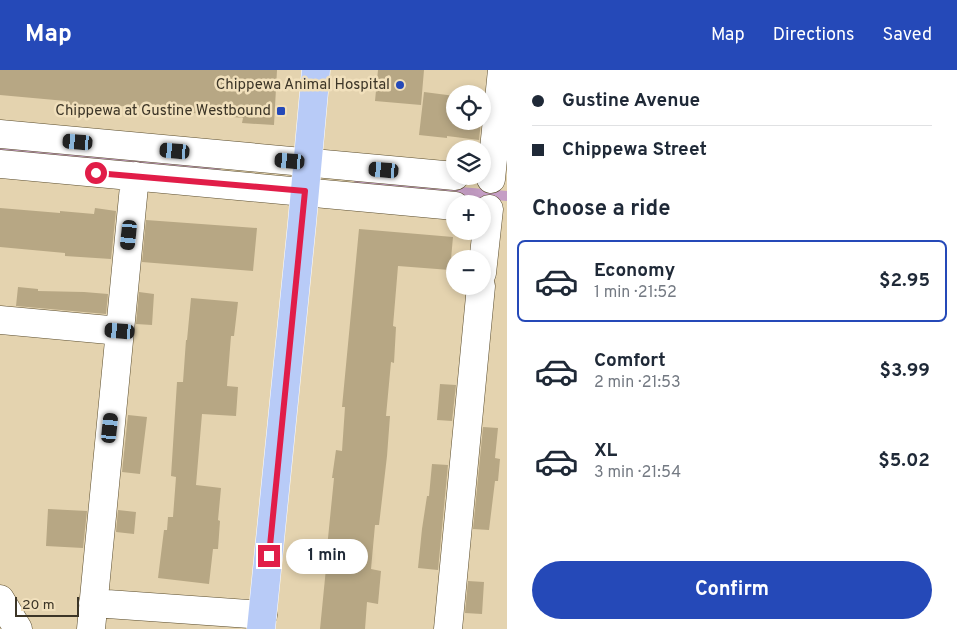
<!DOCTYPE html>
<html lang="en">
<head>
<meta charset="utf-8">
<style>
  :root { --surface:#fff; --page:#f2f2f3; --text:#1f2937; --muted:#747a83; --line:#e0e1e3; --accent:#2549b8 }
  body { margin:0; font-family:Overpass,sans-serif; background:var(--page); color:var(--text); height:100vh; display:flex; flex-direction:column; font-size:19px; white-space:nowrap }
  * { box-sizing:border-box; margin:0 }
  p { font-size:16px; color:var(--muted) }
  .icon { flex:none; width:28px; height:28px; fill:none; stroke:currentColor; stroke-width:2; stroke-linecap:round; stroke-linejoin:round }
  .map { position:relative; flex:1; overflow:hidden }
  .drawer { display:flex; flex-direction:column; background:var(--surface); width:450px }
  .drawer>* { flex:none }
  .hud { display:grid; align-content:center; height:110px; padding:0 25px; background:var(--surface) }
  .buttons { position:absolute; left:446px; top:15px; display:grid; gap:10px }
  .buttons a { display:grid; place-items:center; width:45px; height:45px; border-radius:50%; background:var(--surface); box-shadow:0 2px 8px #0003; font-size:25px }
  .scale { position:absolute; left:15px; bottom:12px; width:64px; box-sizing:border-box; padding-left:5px; border:2px solid #3c3527; border-top:0; font-size:14px; line-height:18px; white-space:nowrap; color:#3c3527; -webkit-text-stroke:4px #f1e0bc; paint-order:stroke }
  .end { position:absolute; width:22px; height:22px; margin:-11px; border:6px solid #e11d48; background:#fff; box-shadow:0 0 0 2px #fff }
  .from { border-radius:50% }
  .bubble { position:absolute; height:35px; border-radius:18px; background:var(--surface); box-shadow:0 2px 8px #0003; font-size:16px; font-weight:700; line-height:35px; text-align:center }
  .car { position:absolute; width:15px; height:30px; margin:-15px -8px; border-radius:6px; box-shadow:0 0 4px 1px #0007; background:linear-gradient(#222 24%,#8ab4d8 0 40%,#222 0 76%,#8ab4d8 0 86%,#222 0) }
  .hud b { display:flex; align-items:center; gap:18px; height:48px; font-size:19px }
  .hud b+b { border-top:1px solid var(--line) }
  .hud i { width:12px; height:12px; background:var(--text) }
  ul { padding:0; list-style:none }
  li { display:flex; align-items:center; gap:15px; height:82px; margin:0 10px 8px; padding:0 15px; border:2px solid transparent; border-radius:8px }
  li div { flex:1 }
  li b { display:block; font-size:19px }
  li em { font-style:normal; font-weight:700 }
  li.selected { border-color:var(--accent) }
  li>.icon { width:45px; height:45px; stroke-width:1.5 }
  h2 { padding:0 25px; font-size:22px; line-height:60px }
  .button { display:flex; gap:10px; margin-top:auto; padding:10px 25px }
  .button a { flex:1; height:58px; border-radius:30px; background:var(--accent); color:#fff; font-size:20px; font-weight:700; line-height:58px; text-align:center }
  header { display:flex; align-items:center; gap:30px; box-sizing:border-box; height:70px; padding:0 25px; background:var(--accent); color:#fff }
  header strong { font-size:24px }
  nav { display:flex; gap:28px; margin-inline-start:auto; font-size:18px }
  main { display:flex; flex:1; min-height:0 }
  .map>svg:first-child { display:block }
  .green { fill:#c59ec5 }
  .building { fill:#b7a784 }
  .lines { fill:none; stroke-linecap:round; stroke-linejoin:round }
  .minor-casing { stroke:#5b4d2d; stroke-width:29 }
  .major-casing { stroke:#fff; stroke-width:29 }
  .minor { stroke:#fff; stroke-width:28 }
  .major { stroke:#b8cbf7; stroke-width:28 }
  .route { stroke:#e11d48; stroke-width:6 }
  .poi-dot { fill:#2549b8; stroke:#f1e0bc; stroke-width:2 }
  .labels { text-anchor:middle; dominant-baseline:central; stroke-width:5; stroke-linejoin:round; paint-order:stroke }
  .poi-label { font-size:15px; fill:#3c3527; stroke:#f1e0bc; text-anchor:end }
</style>
</head>
<body>
<header>
<strong>Map</strong>
<nav><a>Map</a><a>Directions</a><a>Saved</a></nav>
</header>
<main>
<div class="map">
<svg width="507" height="559" viewBox="0 0 507 559">
  <rect width="100%" height="100%" fill="#e4d3af"/>
  <path class="green" d="M0 75 219 96 221 99 220 101 0 84Z
    M356 108 507 121V131L360 118 355 115 354 112Z"/>
  <path class="building" d="M0 0H277L274 55 242 53 243 48 133 37 105 35V39L66 36V31L0 25Z
    M378 0H424L421 35 375 31Z
    M424 22 455 26V51H481L479 70 447 66V68L419 65Z
    M0 138 60 143V141L94 144 95 138 116 141 111 189 65 186V183L0 177Z
    M146 150 257 158 253 201 142 192Z
    M359 159 453 167 450 200 398 196 393 256 396 257 394 293 391 292 386 346H390L387 386 379 455H375L371 499 381 501 378 534 367 532 365 559H320L327 488H326L334 408H332L336 380 342 381 345 337H342Z
    M18 217 38 219V221L84 222 108 224 106 244 16 236Z
    M139 222 154 224 152 255 136 254Z
    M191 228 238 232 234 266H231L227 316 238 317 236 346 202 344 196 415 221 418 218 450 220 451 218 479H213L209 514 158 508 164 460H167L168 447H173L176 407 171 406 177 312H183L186 270H187Z
    M440 314 456 315 452 351 437 350Z
    M128 345 147 347 140 404 122 402Z
    M483 357 498 358 495 388 500 389 498 411H495L489 460 473 459Z
    M432 394 448 395 438 500 418 498 422 459 427 426H429Z
    M48 439 87 441 83 478 46 476Z
    M118 440 136 442 134 464 116 462Z
    M468 511 484 512 482 544 465 543Z"/>
  <g class="lines">
    <g class="minor-casing">
      <path id="minor" d="M0 64 455 106
        M0 94 455 136
        M491 109 502 0
        M482 203 489 139
        M0 250 120 261
        M0 529 18 559
        M93 533 263 545
        M91 559 135 106
        M448 559 481 216"/>
    </g>
    <g class="major-casing">
      <path id="major" d="M261 559 302 153 316 0"/>
    </g>
    <use href="#minor" class="minor"/>
    <use href="#major" class="major"/>
  </g>
  <g class="lines">
    <path class="route" d="M96 103 305 121 269 486"/>
  </g>
  <g class="poi-dot">
    <circle cx="400" cy="15" r="5"/>
    <rect x="276" y="36" width="10" height="10" rx="2.5"/>
  </g>
  <g class="labels">
    <g class="poi-label">
      <text x="390" y="15">Chippewa Animal Hospital</text>
      <text x="271" y="41">Chippewa at Gustine Westbound</text>
    </g>
  </g>
</svg>
<div class="buttons">
<a><svg class="icon" aria-label="locate" viewBox="0 0 24 24"><circle cx="12" cy="12" r="6"/><path d="M12 2v4M12 18v4M2 12h4M18 12h4"/></svg></a>
<a><svg class="icon" aria-label="layers" viewBox="0 0 24 24"><path d="M12 4l9 5-9 5-9-5zM3 14l9 5 9-5"/></svg></a>
<a>+</a>
<a>−</a>
</div>
<div class="scale">20 m</div>
<i class="end from" style="left:96px;top:103px"></i>
<i class="end" style="left:269px;top:486px"></i>
<div class="bubble" style="left:286px;top:469px;width:82px">1 min</div>
<i class="car" style="left:78px;top:72px;rotate:275deg"></i>
<i class="car" style="left:175px;top:81px;rotate:275deg"></i>
<i class="car" style="left:290px;top:91px;rotate:275deg"></i>
<i class="car" style="left:384px;top:100px;rotate:275deg"></i>
<i class="car" style="left:129px;top:165px;rotate:186deg"></i>
<i class="car" style="left:120px;top:261px;rotate:275deg"></i>
<i class="car" style="left:110px;top:358px;rotate:6deg"></i>
</div>
<section class="drawer">
<div class="hud">
<b><i class="from"></i>Gustine Avenue</b>
<b><i></i>Chippewa Street</b>
</div>
<h2>Choose a ride</h2>
<ul>
<li class="selected"><svg class="icon" aria-label="car" viewBox="0 0 24 24"><path d="M5 17H2v-5l4-1 3-4h7l3 4 3 1v5h-3M9 17h6M6 11h13"/><circle cx="7" cy="17" r="2"/><circle cx="17" cy="17" r="2"/></svg><div><b>Economy</b><p>1 min · 21:52</p></div><em>$2.95</em></li>
<li><svg class="icon" aria-label="car" viewBox="0 0 24 24"><path d="M5 17H2v-5l4-1 3-4h7l3 4 3 1v5h-3M9 17h6M6 11h13"/><circle cx="7" cy="17" r="2"/><circle cx="17" cy="17" r="2"/></svg><div><b>Comfort</b><p>2 min · 21:53</p></div><em>$3.99</em></li>
<li><svg class="icon" aria-label="car" viewBox="0 0 24 24"><path d="M5 17H2v-5l4-1 3-4h7l3 4 3 1v5h-3M9 17h6M6 11h13"/><circle cx="7" cy="17" r="2"/><circle cx="17" cy="17" r="2"/></svg><div><b>XL</b><p>3 min · 21:54</p></div><em>$5.02</em></li>
</ul>
<div class="button"><a>Confirm</a></div>
</section>
</main>
</body>
</html>
